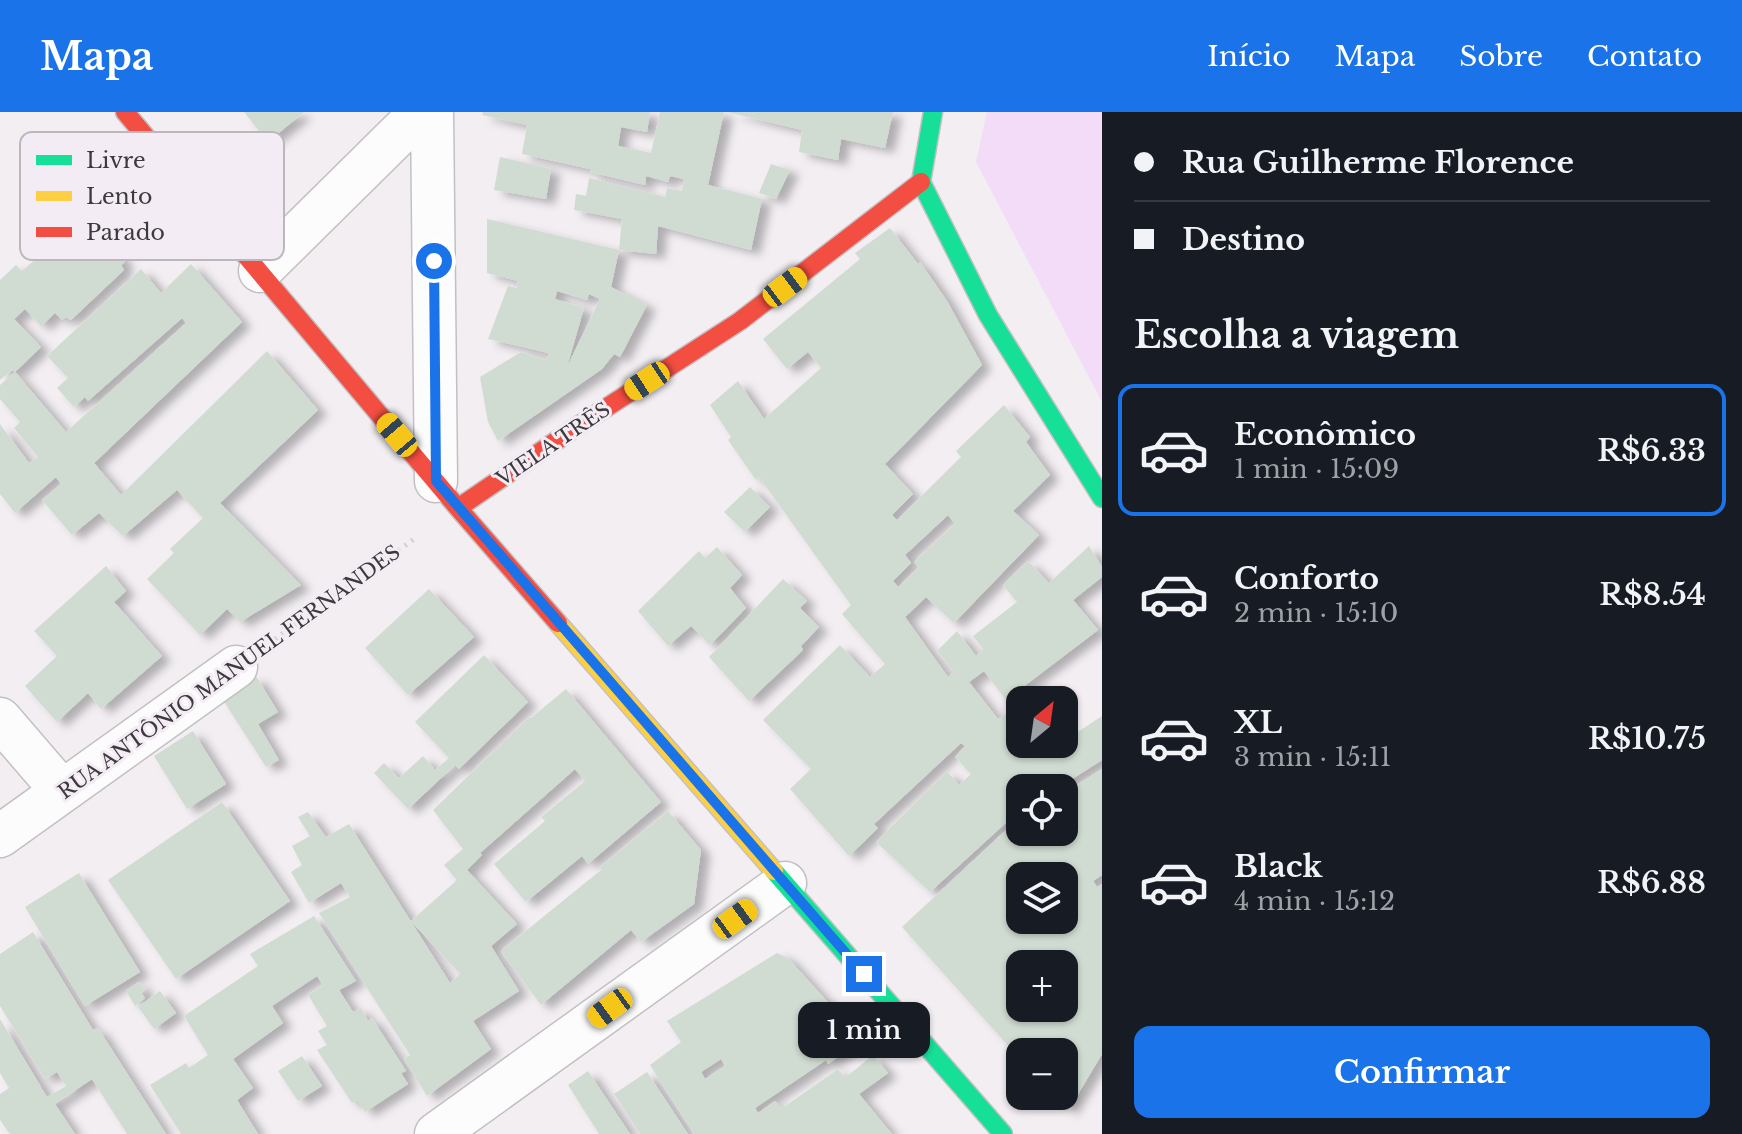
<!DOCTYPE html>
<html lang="pt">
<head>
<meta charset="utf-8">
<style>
  :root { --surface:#171b24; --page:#242831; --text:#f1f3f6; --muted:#9ea1a6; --line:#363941; --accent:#1a73e8 }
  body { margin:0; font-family:"Libre Baskerville",serif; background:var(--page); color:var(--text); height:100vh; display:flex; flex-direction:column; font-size:30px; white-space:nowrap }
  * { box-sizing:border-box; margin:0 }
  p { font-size:26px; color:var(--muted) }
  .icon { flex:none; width:44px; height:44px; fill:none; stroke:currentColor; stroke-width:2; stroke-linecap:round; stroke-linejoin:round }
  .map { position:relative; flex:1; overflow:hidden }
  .panel { display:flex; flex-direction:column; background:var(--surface); width:640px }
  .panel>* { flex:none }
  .banner { display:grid; align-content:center; height:176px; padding:0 32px; background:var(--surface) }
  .needle { width:52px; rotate:29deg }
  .tools { position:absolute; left:1006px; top:574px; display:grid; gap:16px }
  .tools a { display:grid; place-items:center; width:72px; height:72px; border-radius:16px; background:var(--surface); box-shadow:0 2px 6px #0004; font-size:40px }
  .end { position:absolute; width:36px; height:36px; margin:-18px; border:10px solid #1a73e8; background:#fff; box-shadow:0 0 0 4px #fff }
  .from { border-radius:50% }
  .bubble { position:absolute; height:56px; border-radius:16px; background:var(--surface); box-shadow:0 2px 6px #0004; font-size:26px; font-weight:600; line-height:56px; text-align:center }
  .car { position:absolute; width:24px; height:48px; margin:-24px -12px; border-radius:10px; box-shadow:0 0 6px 2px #0007; background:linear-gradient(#f5c518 24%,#345 0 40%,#f5c518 0 76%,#345 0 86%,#f5c518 0) }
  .banner b { display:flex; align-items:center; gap:28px; height:76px; font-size:30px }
  .banner b+b { border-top:2px solid var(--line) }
  .banner i { width:20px; height:20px; background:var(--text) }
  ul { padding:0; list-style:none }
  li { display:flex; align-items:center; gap:24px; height:132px; margin:0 16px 12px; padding:0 16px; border:4px solid transparent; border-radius:16px }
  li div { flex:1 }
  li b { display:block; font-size:30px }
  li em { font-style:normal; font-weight:600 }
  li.on { border-color:var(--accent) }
  li>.icon { width:72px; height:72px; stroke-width:1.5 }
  h2 { padding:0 32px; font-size:36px; line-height:96px }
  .button { display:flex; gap:16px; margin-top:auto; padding:16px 32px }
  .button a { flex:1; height:92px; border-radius:16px; background:var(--accent); color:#fff; font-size:32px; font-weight:600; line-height:92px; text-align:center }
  header { display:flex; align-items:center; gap:48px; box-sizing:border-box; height:112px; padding:0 40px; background:var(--accent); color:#fff }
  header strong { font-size:38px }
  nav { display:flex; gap:44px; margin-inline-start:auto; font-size:28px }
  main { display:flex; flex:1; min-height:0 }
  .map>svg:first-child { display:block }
  .green { fill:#f3dcf7 }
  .building { fill:#d0dcd1; fill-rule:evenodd; filter:url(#shadow) }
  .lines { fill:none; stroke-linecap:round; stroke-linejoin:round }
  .street-casing { stroke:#c3c0c3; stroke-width:45 }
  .fast-casing { stroke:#c3c0c3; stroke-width:21 }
  .slow-casing { stroke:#c3c0c3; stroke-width:21 }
  .jam-casing { stroke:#c3c0c3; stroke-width:21 }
  .path { stroke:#d1d0d1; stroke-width:5; stroke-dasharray:2 6; stroke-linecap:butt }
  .street { stroke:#fdfcfd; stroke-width:42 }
  .fast { stroke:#16e098; stroke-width:18 }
  .slow { stroke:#ffcf43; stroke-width:18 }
  .jam { stroke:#f24e42; stroke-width:18 }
  .route { stroke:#1a73e8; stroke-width:10 }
  .labels { text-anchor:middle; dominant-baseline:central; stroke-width:6; stroke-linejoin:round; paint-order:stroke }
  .street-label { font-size:20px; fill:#3d3a3d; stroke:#f3ecf4 }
  .key { fill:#f3ecf4; stroke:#bcb7bd; stroke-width:2 }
  .key-label { font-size:22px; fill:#3d3a3d }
</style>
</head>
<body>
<header>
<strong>Mapa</strong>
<nav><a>Início</a><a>Mapa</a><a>Sobre</a><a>Contato</a></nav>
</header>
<main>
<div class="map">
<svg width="1102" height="1022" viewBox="0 0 1102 1022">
  <defs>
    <filter id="shadow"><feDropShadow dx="9" dy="5" stdDeviation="4" flood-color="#0004"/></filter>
  </defs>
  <rect width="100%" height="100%" fill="#f2eef2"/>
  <path class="green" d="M987 0H1102V290L976 50Z"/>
  <path class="building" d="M244 0H304L268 30Z
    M483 0H650L647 20 621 15 618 34 651 41 660 0H724L708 73 762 87 751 138 658 114 656 142 619 138 611 175 647 193 620 245 614 242 602 257 498 329 488 310 480 265 521 240 547 248 549 241 488 227 508 174 517 176 518 169 487 161V107L619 138 622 107 574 98 576 82 586 84 589 66 665 85 667 76 682 79 684 67 670 64 668 70 646 64 645 73 590 60V57L522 42 527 13 482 3ZM557 179 587 188 589 182 600 187 567 255 584 196 555 187Z
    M727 0H893L885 36 841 27 838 48 799 40 802 18Z
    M500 45 551 57 546 87 494 78Z
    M771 52 790 58 776 87 759 81Z
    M113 65 135 89 100 123 125 150 121 153 124 158 71 208 66 205 62 208 55 201 41 214 25 197 14 207 41 235 15 260 66 320 186 211 182 206 88 289 85 285 74 295 57 276 68 266 47 244 141 157 161 181 191 152 242 210 94 351 121 383 267 239 318 298 220 391 301 473 240 510 227 497 200 523 147 467 174 441 170 437 203 406 177 378 123 424 99 401 72 423 42 388 61 372 56 365 15 401 0 382V312L29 351 38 345 14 316 20 310 0 287V273L15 260 12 258 0 268V168L16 153 22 159 84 105 77 98Z
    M890 116 918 152 920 150 947 189 982 253 885 352 913 382 892 403 897 408 961 345 956 339 1004 293 1030 325 1026 330 1050 363 1013 399 1039 423 954 511 926 485 905 505 948 565 954 560 937 539 957 519 976 544 983 537 973 524 1017 490 1003 473 1028 449 1049 471 1089 434 1102 455V465L1073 488 1098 518 1006 588 984 559 969 570 998 607 1020 593V632H1056L1032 650 1059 632H1064V629L1102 604V648L1058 676H1020V698L930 780 876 730 947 659 959 673 971 662 955 645 965 634 961 631 874 712 878 716 849 744 790 677 811 657 763 608 840 533 870 565 885 552 842 502 851 493 759 365 756 368 728 328 731 325 710 293 738 269 764 307 821 256 808 240 787 257 763 227 860 147 855 141ZM948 403 955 412 914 450 919 455 898 475 893 469 911 451 905 443Z
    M750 375 770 395 745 420 724 400Z
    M717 435 742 463 730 476 746 496 710 533 691 514 668 534 638 499 699 439 705 446Z
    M106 454 126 479 114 490 162 544 101 597 88 581 57 610 25 574 57 544 34 519Z
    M783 467 807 489 800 496 819 515 801 534 803 538 749 589 709 545Z
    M429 477 474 525 408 583 365 536Z
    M484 543 528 590 459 657 455 653 408 697 374 661 384 651 399 666 423 644 435 658 449 646 415 610Z
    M256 564 278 600 258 612 279 648 266 655 223 588Z
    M566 577 661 690 588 752 582 744 526 790 494 752 545 709 541 705 585 669 575 657 480 741 482 743 467 758 517 812 491 834 519 879 473 909 491 937 427 984 404 947 410 943 319 801 350 785 341 771 309 791 291 760 302 753 292 734 310 724 298 705 308 700 326 725 349 712 450 871 460 862 411 809 457 768 444 753 463 737 433 698 530 604 531 606Z
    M193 619 226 672 187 697 154 644Z
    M1102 657V763L1093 769 1097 775 1102 772V942L1068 999 1055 984H1064V940H1020V947L902 815 1020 705V720H1064V681ZM1020 764H1064V808H1020ZM1020 852H1064V896H1020Z
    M222 690 290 789 176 867 108 768Z
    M668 699 701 738 694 792 641 830 631 818 541 893 501 839 601 758 600 755Z
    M79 761 140 860 85 894 25 795Z
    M314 804 356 869 339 878 353 900 361 896 368 909 372 906 406 959 401 961 408 972 365 1000 358 988 352 991 317 938 327 933 318 919 327 914 308 883 323 873 317 864 272 894 283 911 233 947 253 976 237 988 258 1022H181L150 973 186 951 189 956 208 943 184 904 258 854 250 842Z
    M33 820 93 918 98 916 166 1022H127L92 967 55 992 75 1022H10L0 1008V982L9 976 0 961V907L47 985 66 974 57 960 45 967 0 894V842Z
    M777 841 788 846 862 928 828 952 826 948 755 996 758 1001 775 989 781 997 838 957 845 966 873 943 888 961 859 982 892 1022H694L650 953 681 930 667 909ZM721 947 725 954 705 967 701 960Z
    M139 870 145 878 141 881 145 886 135 894 126 879Z
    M160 879 176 901 154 917 138 895Z
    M302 944 322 974 298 989 278 959Z
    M588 959 630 1022H599L568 973Z
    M647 960 688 1022H640L614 982Z"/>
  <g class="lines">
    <g class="street-casing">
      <path id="street" d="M432 0 436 369
        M260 159 421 0
        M0 607 62 679
        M0 724 236 555
        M436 1022 785 771"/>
    </g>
    <g class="fast-casing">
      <path id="fast" d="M933 0 921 70 988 203 1102 386
        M774 759 1003 1022"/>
    </g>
    <g class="slow-casing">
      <path id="slow" d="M558 511 774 759"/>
    </g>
    <g class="jam-casing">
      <path id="jam" d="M125 0 458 396 558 511
        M458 396 578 314 740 209 921 70"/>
    </g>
    <path class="path" d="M275 527 417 425"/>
    <use href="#street" class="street"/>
    <use href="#fast" class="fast"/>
    <use href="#slow" class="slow"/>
    <use href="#jam" class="jam"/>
  </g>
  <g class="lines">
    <path class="route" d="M434 149 436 369 864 862"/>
  </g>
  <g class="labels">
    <g class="street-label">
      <text transform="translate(553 332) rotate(-34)">VIELA TRÊS</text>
      <text transform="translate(229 560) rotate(-36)">RUA ANTÔNIO MANUEL FERNANDES</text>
    </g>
  </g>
  <rect x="20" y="20" width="264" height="128" rx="12" class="key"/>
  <rect x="36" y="43" width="36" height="10" fill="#16e098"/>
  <rect x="36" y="79" width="36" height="10" fill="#ffcf43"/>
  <rect x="36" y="115" width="36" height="10" fill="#f24e42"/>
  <g class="key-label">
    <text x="86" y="56">Livre</text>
    <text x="86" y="92">Lento</text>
    <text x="86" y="128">Parado</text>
  </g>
</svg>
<div class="tools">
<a><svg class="needle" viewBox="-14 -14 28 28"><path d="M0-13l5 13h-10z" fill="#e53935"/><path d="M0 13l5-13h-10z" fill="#9ea1a6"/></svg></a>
<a><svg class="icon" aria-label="locate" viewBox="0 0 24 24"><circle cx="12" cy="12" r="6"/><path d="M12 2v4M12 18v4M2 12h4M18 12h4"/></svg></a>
<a><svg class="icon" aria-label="layers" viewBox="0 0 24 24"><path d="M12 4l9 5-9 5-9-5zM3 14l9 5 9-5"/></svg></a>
<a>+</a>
<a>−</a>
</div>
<i class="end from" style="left:434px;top:149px"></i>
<i class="end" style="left:864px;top:862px"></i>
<div class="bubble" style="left:798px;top:890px;width:132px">1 min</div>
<i class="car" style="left:785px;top:175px;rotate:53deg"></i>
<i class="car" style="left:647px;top:269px;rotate:237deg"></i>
<i class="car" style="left:397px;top:323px;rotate:320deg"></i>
<i class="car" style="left:735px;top:807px;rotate:54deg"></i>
<i class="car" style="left:610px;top:896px;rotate:234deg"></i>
</div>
<section class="panel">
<div class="banner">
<b><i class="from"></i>Rua Guilherme Florence</b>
<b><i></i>Destino</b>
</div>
<h2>Escolha a viagem</h2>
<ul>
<li class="on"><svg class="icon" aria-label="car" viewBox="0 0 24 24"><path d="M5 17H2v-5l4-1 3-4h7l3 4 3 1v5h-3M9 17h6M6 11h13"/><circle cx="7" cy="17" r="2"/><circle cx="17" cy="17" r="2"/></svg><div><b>Econômico</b><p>1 min · 15:09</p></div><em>R$6.33</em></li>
<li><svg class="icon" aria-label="car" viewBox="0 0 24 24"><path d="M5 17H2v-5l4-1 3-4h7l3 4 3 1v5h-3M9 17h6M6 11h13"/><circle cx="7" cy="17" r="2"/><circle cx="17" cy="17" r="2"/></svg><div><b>Conforto</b><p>2 min · 15:10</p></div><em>R$8.54</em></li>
<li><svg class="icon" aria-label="car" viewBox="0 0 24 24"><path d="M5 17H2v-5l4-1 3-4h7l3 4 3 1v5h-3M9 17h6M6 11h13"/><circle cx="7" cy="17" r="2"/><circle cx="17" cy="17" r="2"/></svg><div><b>XL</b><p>3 min · 15:11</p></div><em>R$10.75</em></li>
<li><svg class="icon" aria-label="car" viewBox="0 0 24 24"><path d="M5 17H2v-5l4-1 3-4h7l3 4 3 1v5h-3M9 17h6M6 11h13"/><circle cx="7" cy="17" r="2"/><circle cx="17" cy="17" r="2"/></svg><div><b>Black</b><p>4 min · 15:12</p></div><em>R$6.88</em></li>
</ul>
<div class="button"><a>Confirmar</a></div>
</section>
</main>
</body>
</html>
